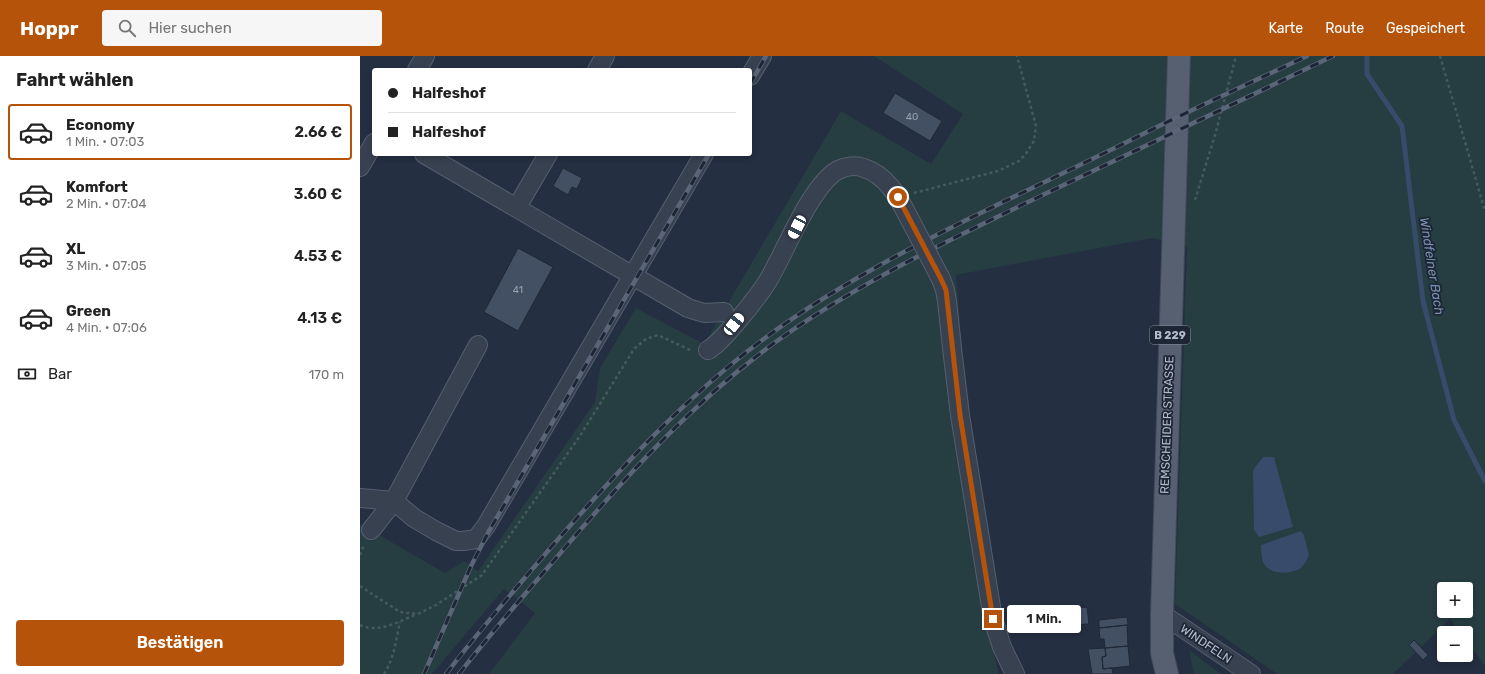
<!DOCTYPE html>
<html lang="de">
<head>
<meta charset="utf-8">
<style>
  :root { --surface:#fff; --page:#f6f6f6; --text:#222; --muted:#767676; --line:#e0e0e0; --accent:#b45309 }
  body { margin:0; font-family:Rubik,sans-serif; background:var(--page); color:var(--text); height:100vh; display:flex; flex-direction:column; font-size:15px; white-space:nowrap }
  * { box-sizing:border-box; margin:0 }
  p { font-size:13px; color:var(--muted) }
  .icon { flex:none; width:22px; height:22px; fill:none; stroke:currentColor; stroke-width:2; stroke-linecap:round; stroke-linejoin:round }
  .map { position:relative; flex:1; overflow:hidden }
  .drawer { display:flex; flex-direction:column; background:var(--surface); width:360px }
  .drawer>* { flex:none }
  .banner { position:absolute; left:12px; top:12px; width:380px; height:88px; border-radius:4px; box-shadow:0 2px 6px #0003; display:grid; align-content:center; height:88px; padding:0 16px; background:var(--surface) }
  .fabs { position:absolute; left:1077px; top:526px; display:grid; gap:8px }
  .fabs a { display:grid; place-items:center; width:36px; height:36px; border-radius:4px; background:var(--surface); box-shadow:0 2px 6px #0003; font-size:20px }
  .end { position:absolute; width:18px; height:18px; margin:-9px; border:5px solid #b45309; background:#fff; box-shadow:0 0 0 2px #fff }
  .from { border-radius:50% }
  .bubble { position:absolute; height:28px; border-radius:4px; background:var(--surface); box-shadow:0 2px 6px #0003; font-size:13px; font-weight:600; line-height:28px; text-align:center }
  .car { position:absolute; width:12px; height:24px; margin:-12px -6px; border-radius:5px; box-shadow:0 0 3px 1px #0007; background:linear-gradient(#fff 24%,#345 0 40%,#fff 0 76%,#345 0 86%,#fff 0) }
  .banner b { display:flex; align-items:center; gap:14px; height:38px; font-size:15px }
  .banner b+b { border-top:1px solid var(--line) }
  .banner i { width:10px; height:10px; background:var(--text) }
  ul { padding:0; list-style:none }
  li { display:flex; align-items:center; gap:12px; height:56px; margin:0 8px 6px; padding:0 8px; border:2px solid transparent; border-radius:4px }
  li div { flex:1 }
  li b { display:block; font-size:15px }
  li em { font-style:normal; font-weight:600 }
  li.active { border-color:var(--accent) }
  li>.icon { width:36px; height:36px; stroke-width:1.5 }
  h2 { padding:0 16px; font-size:18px; line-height:48px }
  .pay { display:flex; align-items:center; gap:10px; height:44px; padding:0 16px; font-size:15px }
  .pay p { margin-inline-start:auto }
  .action { display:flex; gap:8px; margin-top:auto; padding:8px 16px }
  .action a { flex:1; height:46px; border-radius:4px; background:var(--accent); color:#fff; font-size:16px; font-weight:600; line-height:46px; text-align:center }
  header { display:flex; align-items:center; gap:24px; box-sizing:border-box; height:56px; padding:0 20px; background:var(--accent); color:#fff }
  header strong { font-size:19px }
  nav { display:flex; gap:22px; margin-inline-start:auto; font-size:14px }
  .search { width:280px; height:36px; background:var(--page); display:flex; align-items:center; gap:10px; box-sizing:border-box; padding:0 14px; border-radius:4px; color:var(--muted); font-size:15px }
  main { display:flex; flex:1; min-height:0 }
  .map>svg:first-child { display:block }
  .green { fill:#263d41; fill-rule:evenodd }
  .water { fill:#384b6a }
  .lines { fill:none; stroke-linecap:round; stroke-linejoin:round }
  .stream { stroke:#384b6a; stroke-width:5 }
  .building { fill:#434f63; stroke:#1f2837 }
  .minor-casing { stroke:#565f6e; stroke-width:20 }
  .major-casing { stroke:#414a59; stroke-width:24 }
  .path { stroke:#445a5e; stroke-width:2.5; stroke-dasharray:3 3; stroke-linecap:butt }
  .minor { stroke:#384150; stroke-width:18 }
  .major { stroke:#566070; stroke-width:22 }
  .rail-casing { stroke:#5a6577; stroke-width:4.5 }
  .rail { stroke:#1d2635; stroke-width:3; stroke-dasharray:9; stroke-linecap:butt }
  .minor-bridge-casing { stroke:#565f6e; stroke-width:20; stroke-linecap:butt }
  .minor-bridge { stroke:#384150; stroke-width:18 }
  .route { stroke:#b45309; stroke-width:5 }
  .labels { text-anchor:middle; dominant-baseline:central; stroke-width:3.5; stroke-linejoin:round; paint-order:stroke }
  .number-label { font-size:10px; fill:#98a1b1 }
  .shield { fill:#1d2635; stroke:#878f9e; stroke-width:1 }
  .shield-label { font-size:11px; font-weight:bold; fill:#b4bccb }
  .street-label { font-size:12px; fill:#b4bccb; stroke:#1d2635 }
  .water-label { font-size:13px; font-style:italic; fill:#7b91b3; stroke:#1d2635 }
</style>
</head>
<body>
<header>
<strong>Hoppr</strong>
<div class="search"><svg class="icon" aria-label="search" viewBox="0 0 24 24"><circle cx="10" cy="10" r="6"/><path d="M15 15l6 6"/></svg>Hier suchen</div>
<nav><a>Karte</a><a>Route</a><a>Gespeichert</a></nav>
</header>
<main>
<section class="drawer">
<h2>Fahrt wählen</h2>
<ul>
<li class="active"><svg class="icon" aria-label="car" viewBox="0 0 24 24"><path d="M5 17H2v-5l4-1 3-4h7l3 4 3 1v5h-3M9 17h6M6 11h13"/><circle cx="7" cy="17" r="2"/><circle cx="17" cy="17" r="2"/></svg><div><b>Economy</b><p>1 Min. · 07:03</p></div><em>2.66 €</em></li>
<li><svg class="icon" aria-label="car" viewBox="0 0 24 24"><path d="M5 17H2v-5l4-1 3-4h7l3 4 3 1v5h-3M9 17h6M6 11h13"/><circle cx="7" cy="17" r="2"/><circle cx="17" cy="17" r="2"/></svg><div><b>Komfort</b><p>2 Min. · 07:04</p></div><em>3.60 €</em></li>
<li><svg class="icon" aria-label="car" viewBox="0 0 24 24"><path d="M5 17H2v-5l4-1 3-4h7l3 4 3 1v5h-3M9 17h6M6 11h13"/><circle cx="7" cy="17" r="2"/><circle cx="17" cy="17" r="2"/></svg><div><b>XL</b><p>3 Min. · 07:05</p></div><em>4.53 €</em></li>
<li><svg class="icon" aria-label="car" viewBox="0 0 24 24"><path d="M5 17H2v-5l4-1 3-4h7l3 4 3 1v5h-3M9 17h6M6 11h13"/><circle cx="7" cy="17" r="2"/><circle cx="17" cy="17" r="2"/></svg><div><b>Green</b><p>4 Min. · 07:06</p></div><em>4.13 €</em></li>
</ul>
<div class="pay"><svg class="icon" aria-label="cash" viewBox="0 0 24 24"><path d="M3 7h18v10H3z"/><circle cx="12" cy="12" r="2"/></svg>Bar<p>170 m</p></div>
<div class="action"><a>Bestätigen</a></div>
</section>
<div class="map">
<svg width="1125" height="618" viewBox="0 0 1125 618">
  <rect width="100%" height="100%" fill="#242f41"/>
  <path class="green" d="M514 0H1125V610L1106 584V577H1100L1090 563 1033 618H917L815 548 827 191 792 182 596 219 622 550 639 618H129L175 557 144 533 72 618H0V468L85 517 104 505 118 515 235 346 240 312 276 252 344 288 481 55 571 108 603 58ZM941 475 944 479 949 499C947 504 945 508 941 512 931 518 911 520 904 508 901 503 901 495 901 490ZM1084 533H1106V555H1084Z
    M829 594 861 618H834Z"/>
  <path class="water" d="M903 401H914L933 471 899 481 894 474 893 414Z
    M941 475 944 479 949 499C947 504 945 508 941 512 931 518 911 520 904 508 901 503 901 495 901 489Z"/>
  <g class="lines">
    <path class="stream" d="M1007 0V18L1042 70 1063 245 1094 364 1125 425"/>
  </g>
  <path class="building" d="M535 37 582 65 570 85 523 57Z
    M203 112 222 122 217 133 212 131 208 139 193 130Z
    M158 192 193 211 158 275 124 256Z
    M727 551 729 568 706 569 705 554Z
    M767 561 768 569 739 572V564Z
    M767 569 768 590 745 592 744 583H740L739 572Z
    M1054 584 1068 599 1063 604 1049 589Z
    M768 590 770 610 743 613 742 601 746 600 745 592Z
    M745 592 746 600 742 601 743 613 752 612 753 618H732L728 593Z"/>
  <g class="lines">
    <g class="minor-casing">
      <path id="minor" d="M57 14 65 0
        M237 14 245 0
        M390 20 402 0
        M64 98 328 252 344 257 364 256
        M0 111 14 87
        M157 151 188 98
        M581 223 585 234 587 245 592 292 600 359 633 563 642 591 655 618
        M348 294C361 288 401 237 409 223 425 196 451 129 478 114 486 110 496 109 504 112 526 119 538 140 548 160
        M0 442 34 445 54 462 76 475 96 485H103L116 483 126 470 344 98
        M11 474 34 445 118 289
        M802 558 891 618"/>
    </g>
    <g class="major-casing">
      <path id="major" d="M807 618 802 597V558L819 0"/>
    </g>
    <path class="path" d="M1080 0 1125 155
      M554 137 638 115 659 105 665 99 674 85 676 70 657 0
      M835 144 855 79 876 0
      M0 499 4 489
      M0 530 40 556 58 558 76 549 122 519 220 380 274 293 286 283 298 279 332 295
      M0 569C18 578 40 565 57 558
      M24 618C34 603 36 584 40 566"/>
    <use href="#minor" class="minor"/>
    <use href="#major" class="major"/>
    <g class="rail-casing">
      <path id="rail" d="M390 28 406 0
        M64 618 111 510 129 475 349 98
        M86 618C122 571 161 526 200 481 261 412 323 344 397 288 487 220 591 171 693 122 724 107 755 92 785 77 839 50 893 26 947 0
        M99 618C130 578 164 539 197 501 265 421 337 341 424 280 506 223 597 180 687 137 783 91 878 46 973 0"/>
    </g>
    <use href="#rail" class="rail"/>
    <g class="minor-bridge-casing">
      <path id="minor-bridge" d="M548 160 581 223"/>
    </g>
    <use href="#minor-bridge" class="minor-bridge"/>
  </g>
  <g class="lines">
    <path class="route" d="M538 141 581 223 586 234 600 359 633 563"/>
  </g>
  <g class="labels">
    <g class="number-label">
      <text x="552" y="61">40</text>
      <text x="158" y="234">41</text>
    </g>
    <rect class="shield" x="790" y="270" width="40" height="18" rx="3"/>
    <g class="shield-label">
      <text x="810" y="279">B 229</text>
    </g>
    <g class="street-label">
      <text transform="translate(807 369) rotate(-88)">REMSCHEIDER STRASSE</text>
      <text transform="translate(846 588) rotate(34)">WINDFELN</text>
    </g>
    <g class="water-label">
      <text transform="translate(1072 210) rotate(81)">Windfelner Bach</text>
    </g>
  </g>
</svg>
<div class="fabs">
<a>+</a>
<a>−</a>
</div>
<i class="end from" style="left:538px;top:141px"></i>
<i class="end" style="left:633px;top:563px"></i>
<div class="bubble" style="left:647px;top:549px;width:74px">1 Min.</div>
<i class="car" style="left:437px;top:171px;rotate:207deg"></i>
<i class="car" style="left:374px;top:268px;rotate:39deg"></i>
<div class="banner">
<b><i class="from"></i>Halfeshof</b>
<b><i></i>Halfeshof</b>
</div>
</div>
</main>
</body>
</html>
